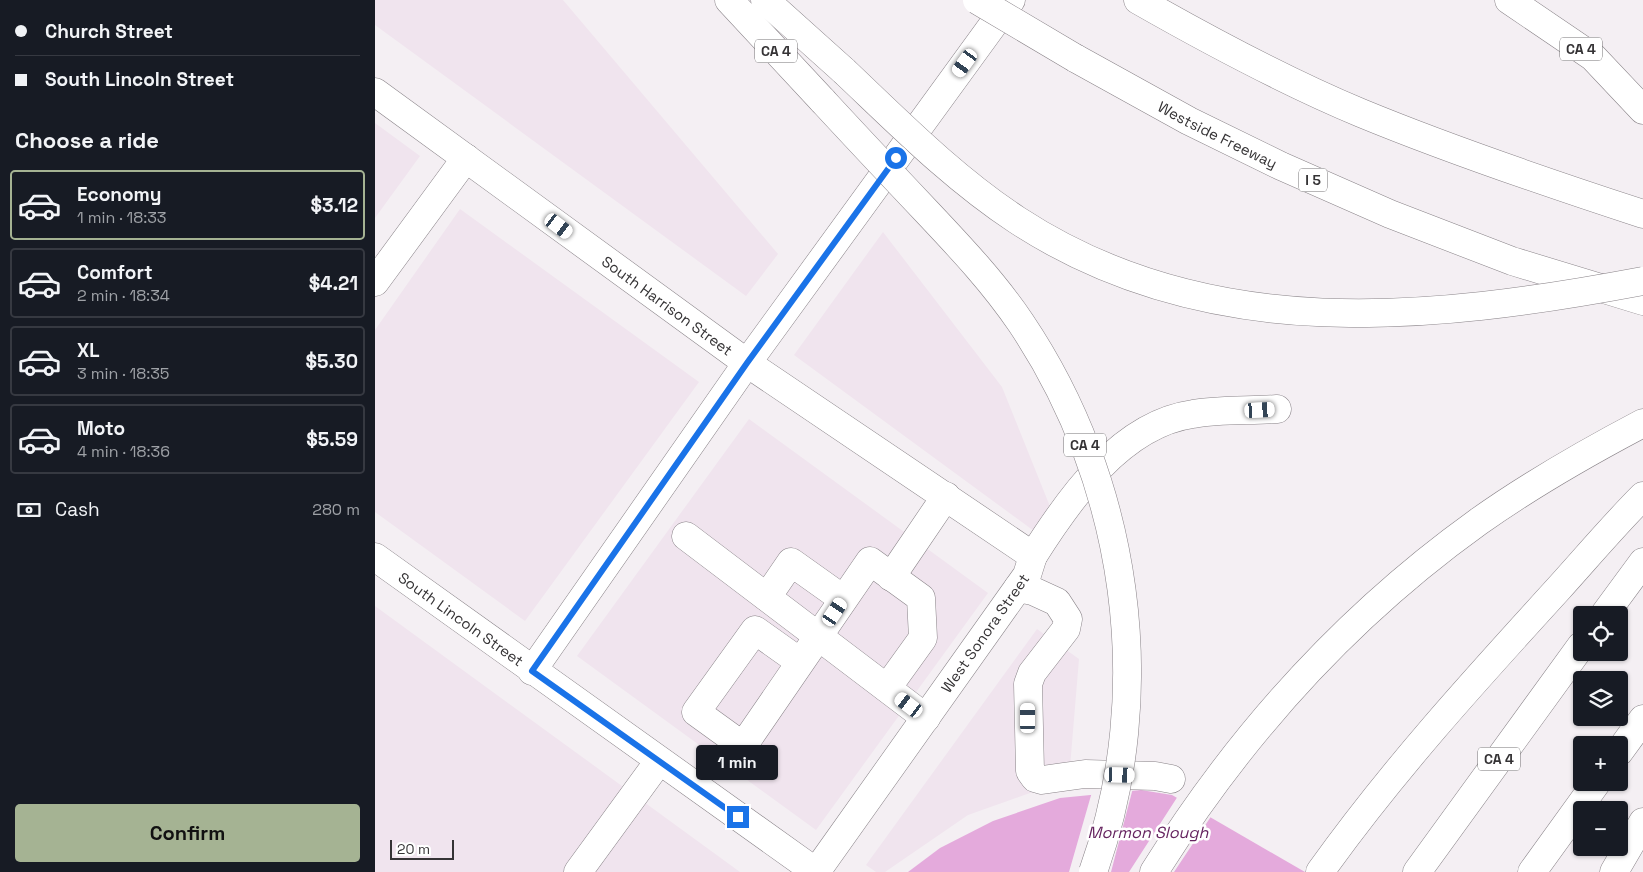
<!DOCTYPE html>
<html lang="en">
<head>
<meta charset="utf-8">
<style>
  :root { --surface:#171b24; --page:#242831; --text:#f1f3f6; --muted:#9ea1a6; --line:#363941; --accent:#a5b393 }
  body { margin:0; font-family:"Space Grotesk",sans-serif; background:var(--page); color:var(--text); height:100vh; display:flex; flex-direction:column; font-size:19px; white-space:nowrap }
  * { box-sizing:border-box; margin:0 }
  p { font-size:16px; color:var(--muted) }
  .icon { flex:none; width:28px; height:28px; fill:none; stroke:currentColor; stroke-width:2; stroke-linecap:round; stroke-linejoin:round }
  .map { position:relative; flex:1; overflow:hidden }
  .panel { display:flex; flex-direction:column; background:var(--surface); width:375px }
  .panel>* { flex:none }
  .top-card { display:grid; align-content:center; height:110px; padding:0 15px; background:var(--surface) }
  .tools { position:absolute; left:1198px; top:606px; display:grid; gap:10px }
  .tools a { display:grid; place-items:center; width:55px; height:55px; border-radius:5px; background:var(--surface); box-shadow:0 1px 4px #0004; font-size:25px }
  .scale { position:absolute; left:15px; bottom:12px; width:64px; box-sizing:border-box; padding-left:5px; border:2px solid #353335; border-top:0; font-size:14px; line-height:18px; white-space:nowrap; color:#353335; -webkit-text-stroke:4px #fff; paint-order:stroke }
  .end { position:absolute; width:22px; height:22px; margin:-11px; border:6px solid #1a73e8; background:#fff; box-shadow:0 0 0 2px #fff }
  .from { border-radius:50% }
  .bubble { position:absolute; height:35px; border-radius:5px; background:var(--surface); box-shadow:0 1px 4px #0004; font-size:16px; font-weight:600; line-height:35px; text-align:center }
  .car { position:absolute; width:15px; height:30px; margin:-15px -8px; border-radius:6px; box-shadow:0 0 4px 1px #0007; background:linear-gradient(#fff 24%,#345 0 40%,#fff 0 76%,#345 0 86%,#fff 0) }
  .top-card b { display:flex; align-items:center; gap:18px; height:48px; font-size:19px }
  .top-card b+b { border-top:1px solid var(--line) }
  .top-card i { width:12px; height:12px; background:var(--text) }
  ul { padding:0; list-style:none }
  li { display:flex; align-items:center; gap:15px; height:70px; margin:0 10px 8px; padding:0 5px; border:2px solid var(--line); border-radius:5px }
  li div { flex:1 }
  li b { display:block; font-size:19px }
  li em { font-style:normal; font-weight:600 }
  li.selected { border-color:var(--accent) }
  li>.icon { width:45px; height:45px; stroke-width:1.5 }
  h2 { padding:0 15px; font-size:22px; line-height:60px }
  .pay { display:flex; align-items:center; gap:12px; height:55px; padding:0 15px; font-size:19px }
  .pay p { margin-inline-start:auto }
  .button { display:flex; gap:10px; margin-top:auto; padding:10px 15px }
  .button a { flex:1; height:58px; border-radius:5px; background:var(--accent); color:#111; font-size:20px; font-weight:600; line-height:58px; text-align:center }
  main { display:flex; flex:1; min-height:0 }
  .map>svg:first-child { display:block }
  .built { fill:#f0e4ee }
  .water { fill:#e4aadc }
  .pier { fill:#f4eff3 }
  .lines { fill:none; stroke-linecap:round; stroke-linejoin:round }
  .minor-casing { stroke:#898388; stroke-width:29 }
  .highway-casing { stroke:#898388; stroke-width:29 }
  .minor { stroke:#fff; stroke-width:28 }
  .highway { stroke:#fff; stroke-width:28 }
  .highway-bridge-casing { stroke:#898388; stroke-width:29; stroke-linecap:butt }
  .highway-bridge { stroke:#fff; stroke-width:28 }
  .route { stroke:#1a73e8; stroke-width:6 }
  .labels { text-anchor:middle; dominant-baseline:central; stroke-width:5; stroke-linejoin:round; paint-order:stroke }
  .shield { fill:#fff; stroke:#727072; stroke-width:1 }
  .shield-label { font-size:14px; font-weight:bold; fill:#353335 }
  .street-label { font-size:15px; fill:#353335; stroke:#fff }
  .water-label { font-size:16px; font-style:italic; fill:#662460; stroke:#fff }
</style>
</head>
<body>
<main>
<section class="panel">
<div class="top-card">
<b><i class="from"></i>Church Street</b>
<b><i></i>South Lincoln Street</b>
</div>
<h2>Choose a ride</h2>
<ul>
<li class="selected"><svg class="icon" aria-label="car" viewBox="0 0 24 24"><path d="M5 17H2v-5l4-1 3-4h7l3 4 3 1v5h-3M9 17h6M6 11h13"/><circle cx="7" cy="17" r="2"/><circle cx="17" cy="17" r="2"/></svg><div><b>Economy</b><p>1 min · 18:33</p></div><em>$3.12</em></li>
<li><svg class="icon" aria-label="car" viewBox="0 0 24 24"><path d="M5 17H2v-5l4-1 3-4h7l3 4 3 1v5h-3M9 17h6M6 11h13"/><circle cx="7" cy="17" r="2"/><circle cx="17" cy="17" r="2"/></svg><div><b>Comfort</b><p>2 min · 18:34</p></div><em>$4.21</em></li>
<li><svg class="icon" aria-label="car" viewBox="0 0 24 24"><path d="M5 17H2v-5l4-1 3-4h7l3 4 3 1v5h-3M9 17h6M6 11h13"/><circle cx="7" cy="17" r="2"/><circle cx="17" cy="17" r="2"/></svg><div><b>XL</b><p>3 min · 18:35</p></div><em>$5.30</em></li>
<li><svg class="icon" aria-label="car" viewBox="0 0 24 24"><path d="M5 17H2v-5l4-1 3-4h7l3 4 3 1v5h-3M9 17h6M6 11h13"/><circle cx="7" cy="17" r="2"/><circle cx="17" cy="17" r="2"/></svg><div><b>Moto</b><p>4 min · 18:36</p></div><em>$5.59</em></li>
</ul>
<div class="pay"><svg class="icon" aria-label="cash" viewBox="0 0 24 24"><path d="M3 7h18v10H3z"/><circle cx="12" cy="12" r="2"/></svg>Cash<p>280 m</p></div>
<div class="button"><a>Confirm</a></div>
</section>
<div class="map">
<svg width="1268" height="872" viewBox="0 0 1268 872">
  <rect width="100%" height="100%" fill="#f4eff3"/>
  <path class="built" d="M0 0H188L403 254 371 296 0 25Z
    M0 123 45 156 0 218Z
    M85 209 324 382 150 621 0 512V330Z
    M508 232 627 387 676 509 659 531 419 355Z
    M374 419 613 593 441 830 202 656Z
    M0 606 365 872H0Z
    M662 629 704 659 694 779 593 815 510 872H501L491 865Z"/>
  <path class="water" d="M766 790 797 795 930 872H533L565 848 618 821 685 798Z"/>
  <path class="pier" d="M758 788 736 872H694L717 792Z
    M803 796 837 815 799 872H754Z"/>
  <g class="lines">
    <g class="minor-casing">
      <g id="minor">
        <path id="s1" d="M0 92 372 363 658 556 652 575 441 872"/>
        <path d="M0 282 91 158"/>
        <path d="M311 536 551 718"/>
        <path d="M658 556C694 499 746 424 818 414 845 409 874 411 902 409"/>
        <path id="s2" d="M0 557 441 872"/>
        <path d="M516 577 571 496"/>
        <path d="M643 588 658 591 682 602 693 619 691 629 657 673 653 684 655 771 660 778 667 780 710 774 780 776 796 779"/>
        <path d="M392 597 416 562 468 599"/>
        <path d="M425 662 380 630 321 712 368 746 495 561 546 598 548 638 512 688"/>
        <path d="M157 671 372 363 636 0"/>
        <path d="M203 872 284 761"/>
      </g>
    </g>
    <g class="highway-casing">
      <g id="highway">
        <path d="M354 0 448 101"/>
        <path d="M390 0 469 71"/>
        <path d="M763 0C835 41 909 81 986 113 1078 151 1173 183 1268 214"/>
        <path d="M1134 0 1218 57 1268 110"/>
        <path id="s3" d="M700 58 814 121 906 166 1015 214 1137 261 1268 301"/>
        <path d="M1229 615 1268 562"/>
        <path d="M1244 752 1268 719"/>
        <path d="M779 872C864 736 972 616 1103 522 1155 485 1211 453 1268 423"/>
        <path d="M945 872C1017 771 1100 680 1184 588 1212 557 1239 525 1268 496"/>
        <path d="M1042 872 1206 646"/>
        <path d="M1157 872 1222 782"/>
        <path d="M1239 872 1268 822"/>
      </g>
    </g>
    <use href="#minor" class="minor"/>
    <use href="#highway" class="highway"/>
    <g class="highway-bridge-casing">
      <path id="highway-bridge" d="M602 0 700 58
        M469 71C524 123 578 178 642 220 833 345 1055 321 1268 281
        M448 101C483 139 518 176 553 213 586 248 619 283 646 323 753 482 783 691 718 872"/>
    </g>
    <use href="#highway-bridge" class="highway-bridge"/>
  </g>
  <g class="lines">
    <path class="route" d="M363 817 157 671 372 363 521 158"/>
  </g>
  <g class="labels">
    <g class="shield">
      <rect x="1185" y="37.5" width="42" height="23" rx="4"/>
      <rect x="380" y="39.5" width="42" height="23" rx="4"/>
      <rect x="924" y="168.5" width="28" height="23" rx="4"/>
      <rect x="689" y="433.5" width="42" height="23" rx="4"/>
      <rect x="1103" y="747.5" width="42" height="23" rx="4"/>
    </g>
    <g class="shield-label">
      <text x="1206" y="49">CA 4</text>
      <text x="401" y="51">CA 4</text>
      <text x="938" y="180">I 5</text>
      <text x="710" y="445">CA 4</text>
      <text x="1124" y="759">CA 4</text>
    </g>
    <g class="street-label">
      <text stroke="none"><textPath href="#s3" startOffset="162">Westside Freeway</textPath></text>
      <text stroke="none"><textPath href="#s1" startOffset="362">South Harrison Street</textPath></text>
      <text stroke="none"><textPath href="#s2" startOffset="106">South Lincoln Street</textPath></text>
      <text transform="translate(610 633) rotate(-55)">West Sonora Street</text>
    </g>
    <g class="water-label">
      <text x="773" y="832">Mormon Slough</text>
    </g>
  </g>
</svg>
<div class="tools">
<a><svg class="icon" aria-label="locate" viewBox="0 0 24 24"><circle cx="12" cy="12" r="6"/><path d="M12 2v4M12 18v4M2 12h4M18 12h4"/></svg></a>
<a><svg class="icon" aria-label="layers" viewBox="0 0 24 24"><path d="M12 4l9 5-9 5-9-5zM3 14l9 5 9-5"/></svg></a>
<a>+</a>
<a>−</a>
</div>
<div class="scale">20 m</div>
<i class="end from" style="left:521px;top:158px"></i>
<i class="end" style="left:363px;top:817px"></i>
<div class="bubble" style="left:321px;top:745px;width:82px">1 min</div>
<i class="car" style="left:590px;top:63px;rotate:216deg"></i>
<i class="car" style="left:184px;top:226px;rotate:127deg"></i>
<i class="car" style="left:885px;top:410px;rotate:87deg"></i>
<i class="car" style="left:460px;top:612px;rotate:34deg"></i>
<i class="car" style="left:534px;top:705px;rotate:307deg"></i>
<i class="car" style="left:653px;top:718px;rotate:0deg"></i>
<i class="car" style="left:745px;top:775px;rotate:92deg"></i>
</div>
</main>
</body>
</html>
